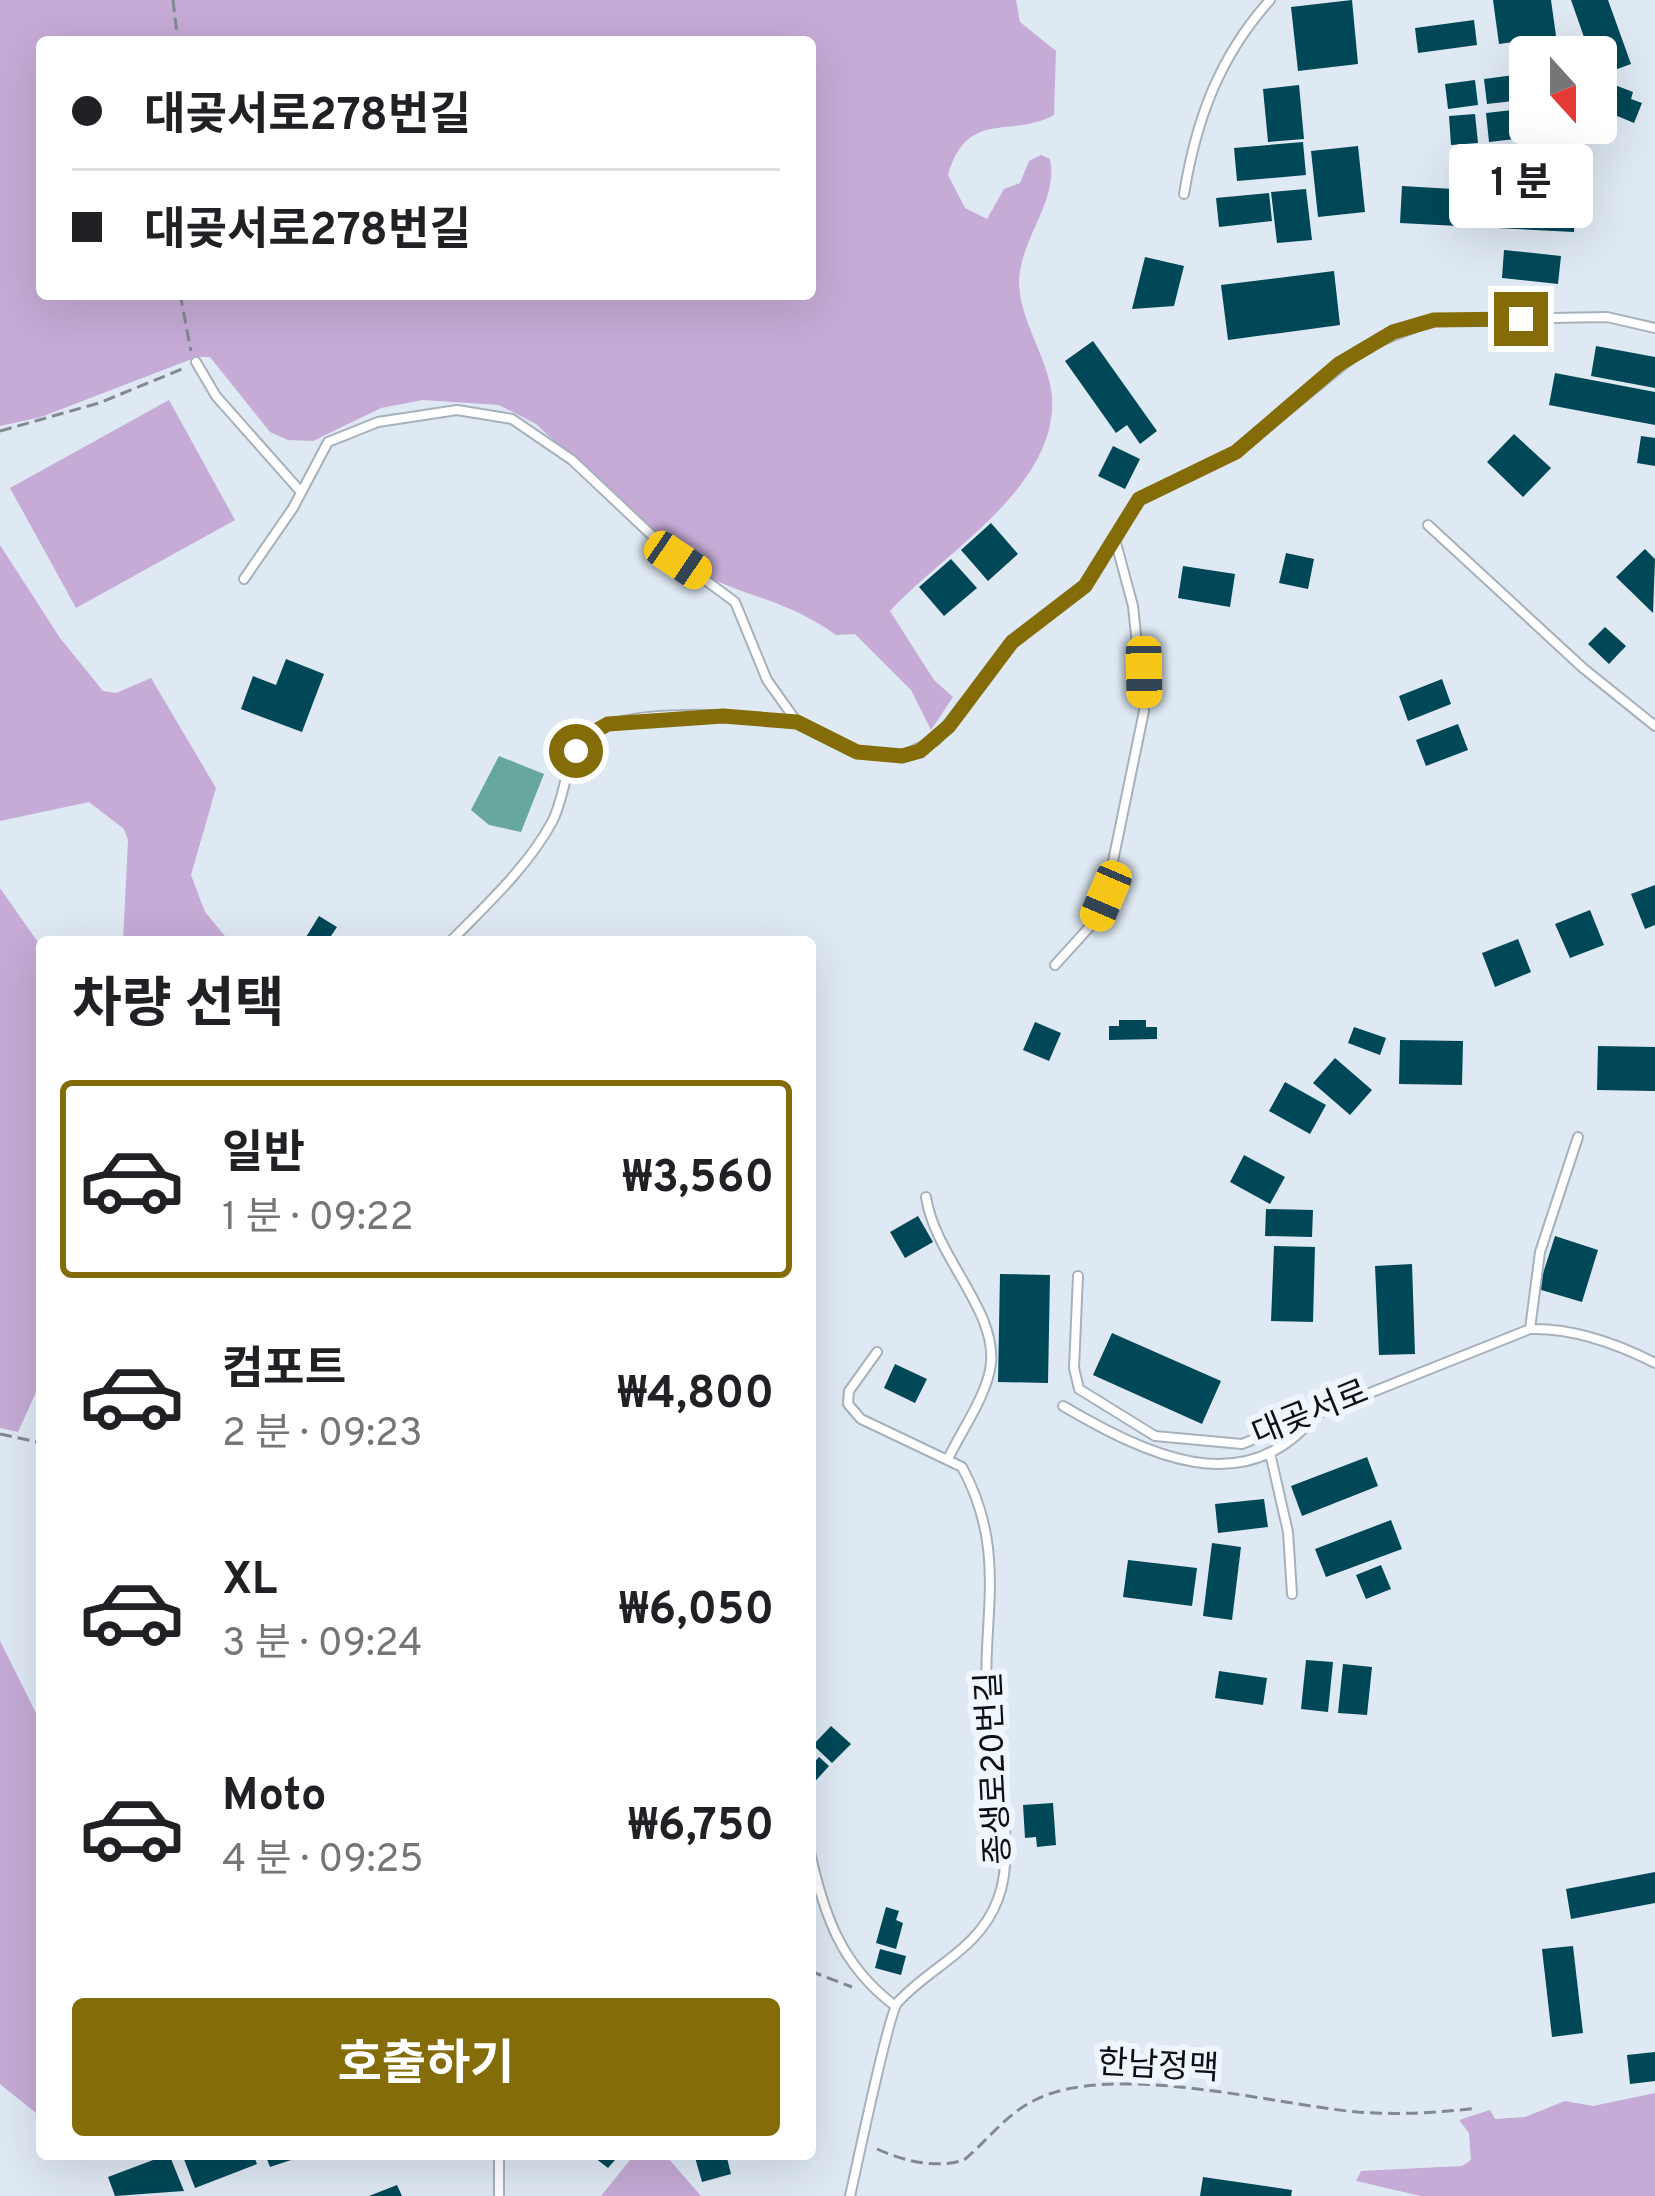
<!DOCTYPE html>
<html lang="ko">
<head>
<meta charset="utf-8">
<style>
  :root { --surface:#fff; --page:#f6f6f6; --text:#202124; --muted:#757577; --line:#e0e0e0; --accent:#846c08 }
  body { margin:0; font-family:Overpass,"Noto Sans KR",sans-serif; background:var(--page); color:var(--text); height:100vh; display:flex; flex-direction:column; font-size:45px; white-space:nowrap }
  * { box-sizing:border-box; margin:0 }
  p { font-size:39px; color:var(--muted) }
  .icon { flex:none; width:66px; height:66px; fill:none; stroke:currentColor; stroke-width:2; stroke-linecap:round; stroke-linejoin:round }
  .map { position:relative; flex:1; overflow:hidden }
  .details { position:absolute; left:36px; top:936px; width:780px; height:1224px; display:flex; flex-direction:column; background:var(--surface); border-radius:12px; box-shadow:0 12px 48px #0002 }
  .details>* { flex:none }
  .banner { position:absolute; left:36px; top:36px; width:780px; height:264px; border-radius:12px; box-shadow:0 12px 48px #0002; display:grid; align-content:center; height:264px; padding:0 36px; background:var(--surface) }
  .needle { width:78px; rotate:159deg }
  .tools { position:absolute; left:1509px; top:36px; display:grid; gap:24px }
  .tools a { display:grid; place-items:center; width:108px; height:108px; border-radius:12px; background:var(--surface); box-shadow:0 12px 48px #0002; font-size:60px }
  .end { position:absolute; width:54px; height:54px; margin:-27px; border:15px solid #846c08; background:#fff; box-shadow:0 0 0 6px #fff }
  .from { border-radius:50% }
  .bubble { position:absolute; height:84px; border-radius:12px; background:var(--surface); box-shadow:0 12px 48px #0002; font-size:39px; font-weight:700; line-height:84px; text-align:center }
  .car { position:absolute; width:36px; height:72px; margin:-36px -18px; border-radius:15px; box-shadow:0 0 9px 3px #0007; background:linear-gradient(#f5c518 24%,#345 0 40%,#f5c518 0 76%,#345 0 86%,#f5c518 0) }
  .banner b { display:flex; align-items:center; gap:42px; height:114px; font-size:45px }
  .banner b+b { border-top:3px solid var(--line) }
  .banner i { width:30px; height:30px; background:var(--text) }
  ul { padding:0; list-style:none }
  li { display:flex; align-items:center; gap:36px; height:198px; margin:0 24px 18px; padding:0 12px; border:6px solid transparent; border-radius:12px }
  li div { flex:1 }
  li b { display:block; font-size:45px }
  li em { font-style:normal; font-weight:700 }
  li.active { border-color:var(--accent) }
  li>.icon { width:108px; height:108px; stroke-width:1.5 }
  h2 { padding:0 36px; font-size:54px; line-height:144px }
  .button { display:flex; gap:24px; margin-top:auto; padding:24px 36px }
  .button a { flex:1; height:138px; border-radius:12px; background:var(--accent); color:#fff; font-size:48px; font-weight:700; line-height:138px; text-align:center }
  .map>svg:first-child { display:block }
  .green { fill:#c5abd6; fill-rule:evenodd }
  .water { fill:#67a7a0 }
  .building { fill:#004858 }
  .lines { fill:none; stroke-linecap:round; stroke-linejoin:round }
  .service-casing { stroke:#a7b1bb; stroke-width:12 }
  .path { stroke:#828991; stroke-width:3; stroke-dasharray:12 6; stroke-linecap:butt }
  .service { stroke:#fff; stroke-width:8 }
  .route { stroke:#846c08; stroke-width:15 }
  .labels { text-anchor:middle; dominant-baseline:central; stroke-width:12; stroke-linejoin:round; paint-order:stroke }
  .street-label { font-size:33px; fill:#0c0f13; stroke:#f0f6fd }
</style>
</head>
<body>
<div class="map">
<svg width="1655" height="2196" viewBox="0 0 1655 2196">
  <rect width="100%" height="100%" fill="#dfe9f4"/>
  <path class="green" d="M0 0H1016L1020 22 1056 51 1054 115C1010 139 968 108 948 175L965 208 987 219 1004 189 1020 183 1029 161 1041 155 1050 159C1059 201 1019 240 1019 283 1020 320 1045 353 1051 389 1065 483 945 551 890 611L934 680 953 697 931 730 911 690 855 634 836 635C783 597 740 597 686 566L536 424 499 405 423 400 381 408 313 441 288 440 270 432 210 357H197L41 417 0 426ZM42 42H810V294H42Z
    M169 400 235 520 76 608 10 488Z
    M0 545 60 638 103 691 116 693 151 678 216 788 191 875 205 912 230 942H123L128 840 124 829 89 802 0 821Z
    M0 888 42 948V1379L18 1432 0 1428Z
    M0 1641 42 1725V2118L0 2084Z
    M1655 2093V2196H1421L1356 2181 1361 2171 1462 2166 1471 2160 1469 2133 1459 2120 1490 2110 1495 2119 1525 2117 1565 2101 1593 2106Z
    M635 2154 668 2158 701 2196H601Z"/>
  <path class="water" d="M499 756 544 774 521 832 489 825 471 810Z"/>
  <path class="building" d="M1352 0 1358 64 1298 71 1291 7Z
    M1493 0H1551L1556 36 1499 44Z
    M1571 0H1608L1631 64 1598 76 1596 57H1591Z
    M1474 20 1477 45 1418 53 1415 28Z
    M1530 73V99L1487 104 1484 79Z
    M1475 80 1478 105 1448 109 1445 84Z
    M1602 80 1633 92 1631 99 1642 103 1634 123 1596 107Z
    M1299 85 1304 139 1268 142 1263 89Z
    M1530 108V123H1540L1541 136 1489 142 1486 113Z
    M1475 114 1478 143 1451 145 1449 116Z
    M1303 142 1306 175 1237 181 1234 148Z
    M1358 146 1365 212 1318 217 1311 151Z
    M1402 186 1576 196 1574 232 1400 223Z
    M1306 189 1312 240 1277 243 1271 192Z
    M1269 193 1272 221 1219 227 1216 198Z
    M1504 250 1561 256 1558 284 1502 278Z
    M1145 257 1184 266 1174 306 1132 309Z
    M1334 271 1340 325 1228 340 1221 285Z
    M1093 341 1157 431 1140 444 1127 425 1116 433 1065 361Z
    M1596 346 1655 357V388L1591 376Z
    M1555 373 1655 392V425L1549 405Z
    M1514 434 1551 468 1523 497 1487 462Z
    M1641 436 1655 438V466L1637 463Z
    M1113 446 1140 459 1125 489 1098 476Z
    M991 523 1018 554 988 581 961 550Z
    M1645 549 1655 559 1653 613 1616 577Z
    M1286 553 1314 559 1308 589 1279 583Z
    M951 559 977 588 944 616 919 587Z
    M1183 566 1235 574 1230 607 1178 598Z
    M1605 627 1626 646 1609 664 1588 644Z
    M286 659 324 674 302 732 241 709 253 676 276 685Z
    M1442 679 1451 704 1408 721 1399 696Z
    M1458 724 1468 750 1426 766 1416 740Z
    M1655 885V925L1645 929 1631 894Z
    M1590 910 1604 945 1570 958 1555 924Z
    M319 916 337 927 327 942H303Z
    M1518 939 1531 972 1495 987 1482 953Z
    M1119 1020H1146V1027H1157V1039L1109 1040V1026H1119Z
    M1035 1022 1061 1033 1049 1061 1023 1050Z
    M1354 1027 1386 1038 1380 1055 1348 1043Z
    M1400 1040 1463 1041 1462 1085 1399 1084Z
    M1598 1046 1655 1047V1091L1597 1090Z
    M1335 1058 1372 1090 1350 1115 1313 1083Z
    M1285 1082 1326 1105 1310 1134 1269 1111Z
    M1244 1155 1285 1177 1270 1204 1230 1182Z
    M1266 1209 1313 1210 1312 1237 1265 1236Z
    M918 1216 933 1242 905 1258 890 1232Z
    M1555 1236 1598 1250 1582 1302 1538 1289Z
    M1274 1246 1315 1247 1313 1322 1271 1321Z
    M1412 1264 1415 1354 1379 1355 1375 1266Z
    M1000 1274 1050 1275 1048 1383 998 1382Z
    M1112 1333 1221 1381 1202 1424 1093 1375Z
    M895 1364 927 1379 915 1403 884 1388Z
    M1367 1457 1378 1486 1302 1516 1291 1486Z
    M1264 1499 1268 1527 1218 1533 1215 1504Z
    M1391 1520 1402 1549 1326 1577 1315 1549Z
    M1212 1543 1241 1547 1232 1620 1203 1616Z
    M1128 1560 1197 1568 1192 1606 1123 1597Z
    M1381 1565 1391 1589 1366 1599 1356 1575Z
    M1306 1660 1333 1662 1328 1712 1301 1709Z
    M1343 1664 1372 1667 1367 1715 1338 1713Z
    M1219 1671 1267 1678 1263 1705 1215 1698Z
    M831 1726 851 1744 832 1763 813 1745Z
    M819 1757 829 1766 810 1787V1767Z
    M1053 1803 1056 1845 1037 1847 1036 1837 1025 1838 1023 1805Z
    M1655 1872V1903L1571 1919 1566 1889Z
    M886 1907 899 1911 896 1920 903 1923 896 1949 876 1943Z
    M1573 1946 1583 2033 1552 2037 1542 1949Z
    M880 1949 906 1956 901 1975 875 1968Z
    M1655 2052V2081L1630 2084 1627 2055Z
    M169 2154 184 2191 115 2196 108 2177Z
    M182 2154H253L257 2164 195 2188Z
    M265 2154H306V2155L270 2167Z
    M590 2154H620L608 2168Z
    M694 2154H726L731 2174 702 2182Z
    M1203 2177 1292 2190 1291 2196H1200Z
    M397 2185 402 2196H369Z"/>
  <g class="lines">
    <g class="service-casing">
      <path id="service" d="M1184 194C1196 120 1219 57 1270 0
        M196 362 216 396 301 492
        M1428 525 1583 668 1655 726
        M244 579 293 508 328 442 378 422 457 410 512 419 572 460 678 560 735 602 767 680 797 722 857 751 902 756 936 740 1012 642 1085 586 1139 499 1236 452 1365 347 1434 320 1607 317 1655 328
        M450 942C486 905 527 868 552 822 566 796 564 758 587 737 621 704 750 716 796 722
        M1055 965 1094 922 1106 895 1144 711 1133 606 1116 543
        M926 1197C935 1256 996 1309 991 1363 988 1394 961 1431 948 1459
        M1078 1276 1074 1368 1079 1389 1155 1436 1242 1444 1530 1329C1574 1328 1616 1343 1655 1363
        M1530 1329 1540 1252 1578 1137
        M1063 1406C1144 1453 1246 1506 1318 1412
        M1270 1453 1288 1532 1292 1594
        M810 1852C824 1915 841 1965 894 2005
        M499 2196V2154
        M850 2196C856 2170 889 2011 898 2002 932 1965 979 1950 998 1899 1017 1849 996 1771 989 1718 977 1629 1012 1559 962 1467L861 1419 848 1404 849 1391 877 1352"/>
    </g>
    <path class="path" d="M173 0 178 42
      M180 294 191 351
      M0 431 99 403 182 369
      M0 1434 42 1443
      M810 1971 852 1987
      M877 2149C904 2161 935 2169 964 2160 988 2140 1006 2114 1035 2100 1113 2061 1271 2104 1357 2112 1398 2115 1437 2113 1477 2108"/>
    <use href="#service" class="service"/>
  </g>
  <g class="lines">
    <path class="route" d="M576 751 588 735 608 724 723 716 797 722 857 752 902 756 920 751 949 726 1012 642 1085 586 1139 499 1236 452 1339 364 1393 332 1434 320 1521 319"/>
  </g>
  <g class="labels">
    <g class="street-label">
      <text transform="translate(1311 1415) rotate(-22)">대곶서로</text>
      <text transform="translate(996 1768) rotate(-93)">종생로20번길</text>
      <text transform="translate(1158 2068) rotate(3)">한남정맥</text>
    </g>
  </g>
</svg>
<div class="tools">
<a><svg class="needle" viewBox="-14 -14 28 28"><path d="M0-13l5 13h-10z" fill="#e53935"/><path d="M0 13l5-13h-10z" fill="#757577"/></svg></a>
</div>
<i class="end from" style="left:576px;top:751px"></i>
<i class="end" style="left:1521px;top:319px"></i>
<div class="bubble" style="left:1449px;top:144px;width:144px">1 분</div>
<i class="car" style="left:678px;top:560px;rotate:124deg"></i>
<i class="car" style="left:1144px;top:672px;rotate:179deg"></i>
<i class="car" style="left:1106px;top:896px;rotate:203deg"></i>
<div class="banner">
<b><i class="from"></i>대곶서로278번길</b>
<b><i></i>대곶서로278번길</b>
</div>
<section class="details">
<h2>차량 선택</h2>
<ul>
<li class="active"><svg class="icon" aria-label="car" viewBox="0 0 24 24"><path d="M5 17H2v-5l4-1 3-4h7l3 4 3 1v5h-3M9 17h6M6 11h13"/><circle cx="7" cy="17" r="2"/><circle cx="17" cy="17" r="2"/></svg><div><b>일반</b><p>1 분 · 09:22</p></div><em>₩3,560</em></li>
<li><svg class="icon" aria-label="car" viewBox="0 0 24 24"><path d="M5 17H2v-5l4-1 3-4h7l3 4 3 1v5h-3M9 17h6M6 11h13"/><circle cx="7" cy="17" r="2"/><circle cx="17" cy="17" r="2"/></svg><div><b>컴포트</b><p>2 분 · 09:23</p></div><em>₩4,800</em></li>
<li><svg class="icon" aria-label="car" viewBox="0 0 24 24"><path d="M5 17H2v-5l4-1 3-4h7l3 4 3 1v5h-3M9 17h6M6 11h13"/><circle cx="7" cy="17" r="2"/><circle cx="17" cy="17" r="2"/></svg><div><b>XL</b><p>3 분 · 09:24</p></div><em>₩6,050</em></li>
<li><svg class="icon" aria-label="car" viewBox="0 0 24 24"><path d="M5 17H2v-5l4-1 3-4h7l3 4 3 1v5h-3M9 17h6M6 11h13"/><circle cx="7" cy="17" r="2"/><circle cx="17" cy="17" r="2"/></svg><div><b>Moto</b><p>4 분 · 09:25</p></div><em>₩6,750</em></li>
</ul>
<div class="button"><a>호출하기</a></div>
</section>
</div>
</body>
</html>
